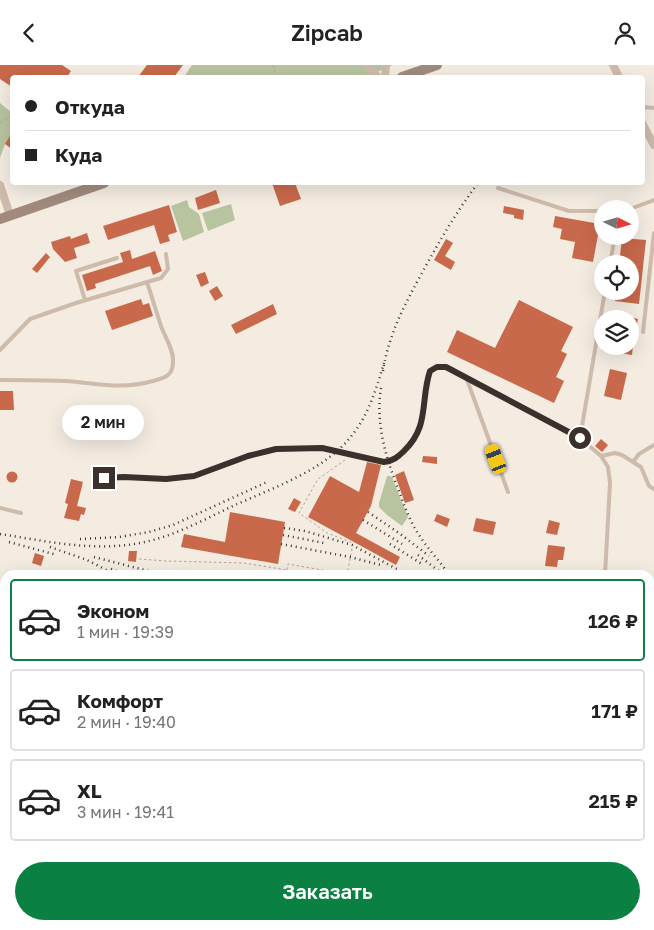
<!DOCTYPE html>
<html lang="ru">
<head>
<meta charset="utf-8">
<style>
  :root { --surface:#fff; --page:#f6f6f6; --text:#222; --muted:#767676; --line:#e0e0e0; --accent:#0b8043 }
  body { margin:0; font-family:"Golos Text",sans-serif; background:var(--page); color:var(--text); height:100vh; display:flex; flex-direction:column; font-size:19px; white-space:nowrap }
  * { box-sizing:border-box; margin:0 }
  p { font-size:16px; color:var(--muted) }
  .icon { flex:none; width:28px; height:28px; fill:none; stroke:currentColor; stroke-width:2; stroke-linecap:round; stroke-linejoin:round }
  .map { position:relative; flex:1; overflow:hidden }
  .panel { position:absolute; left:0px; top:505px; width:655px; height:360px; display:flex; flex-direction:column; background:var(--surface); border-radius:15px 15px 0 0; box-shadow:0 5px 20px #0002 }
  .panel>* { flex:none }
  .banner { position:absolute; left:10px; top:10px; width:635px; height:110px; border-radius:5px; box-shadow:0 5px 20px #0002; display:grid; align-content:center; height:110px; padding:0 15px; background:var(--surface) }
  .needle { width:32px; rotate:95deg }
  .controls { position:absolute; left:594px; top:135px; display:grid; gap:10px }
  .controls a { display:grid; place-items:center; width:45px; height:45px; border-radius:50%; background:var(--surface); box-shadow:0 5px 20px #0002; font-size:25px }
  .end { position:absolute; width:22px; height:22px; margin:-11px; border:6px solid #3b302b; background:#fff; box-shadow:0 0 0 2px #fff }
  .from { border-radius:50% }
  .bubble { position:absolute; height:35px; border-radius:18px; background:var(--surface); box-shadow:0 5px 20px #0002; font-size:16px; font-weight:600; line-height:35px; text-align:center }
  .car { position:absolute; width:15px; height:30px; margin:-15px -8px; border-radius:6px; box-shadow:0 0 4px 1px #0007; background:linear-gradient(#f5c518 24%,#345 0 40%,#f5c518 0 76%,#345 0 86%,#f5c518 0) }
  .banner b { display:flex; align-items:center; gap:18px; height:48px; font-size:19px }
  .banner b+b { border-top:1px solid var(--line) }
  .banner i { width:12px; height:12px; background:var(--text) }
  ul { padding:9px 0 0; list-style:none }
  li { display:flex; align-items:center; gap:15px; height:82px; margin:0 10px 8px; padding:0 5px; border:2px solid var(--line); border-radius:5px }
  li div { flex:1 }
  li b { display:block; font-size:19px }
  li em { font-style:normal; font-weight:600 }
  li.active { border-color:var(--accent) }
  li>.icon { width:45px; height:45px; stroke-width:1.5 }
  .primary-button { display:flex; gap:10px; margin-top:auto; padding:10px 15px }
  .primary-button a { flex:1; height:58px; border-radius:30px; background:var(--accent); color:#fff; font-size:20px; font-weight:600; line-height:58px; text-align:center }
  header { display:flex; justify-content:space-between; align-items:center; height:65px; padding:0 15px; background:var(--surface); font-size:22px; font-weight:600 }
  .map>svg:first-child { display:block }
  .green { fill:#b8c4a0 }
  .building { fill:#c8694b }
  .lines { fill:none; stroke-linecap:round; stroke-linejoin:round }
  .path { stroke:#b9a596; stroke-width:1; stroke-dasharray:2.5 2.5; stroke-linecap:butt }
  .lane { stroke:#cdbbac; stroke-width:4 }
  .street { stroke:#cdbbac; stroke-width:8 }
  .secondary { stroke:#a18a7d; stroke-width:10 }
  .rail { stroke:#3b302b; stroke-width:2.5; stroke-dasharray:1 4; stroke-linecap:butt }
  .route { stroke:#3b302b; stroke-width:6 }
</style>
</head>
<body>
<header><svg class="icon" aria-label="back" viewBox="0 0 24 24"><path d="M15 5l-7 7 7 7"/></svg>Zipcab<svg class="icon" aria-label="person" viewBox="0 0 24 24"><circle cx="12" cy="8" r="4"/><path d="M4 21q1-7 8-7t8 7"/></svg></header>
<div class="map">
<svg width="654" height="865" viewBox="0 0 654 865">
  <rect width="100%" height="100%" fill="#f4ebe1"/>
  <path class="green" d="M192 0H393L366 12H184Z
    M0 38 12 48V67L5 79 0 93Z
    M187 135 189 142 199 149 204 167 183 176 171 141Z
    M231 139 235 155 208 166 202 148Z
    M387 411H390L392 412 408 452 402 461 387 450 379 442V438Z
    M0 548 5 554 2 594H0Z"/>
  <path class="building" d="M0 0H62L71 6 67 12H12V22L0 14Z
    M147 0H183L174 12H138Z
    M12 67V84L5 79Z
    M272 118H295L301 134 280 141Z
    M216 125 220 138 198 145 195 133Z
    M169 140 177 167 168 170 170 176 160 179 154 160 108 175 103 161Z
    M504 141 524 145 523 155 514 153V150L503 148Z
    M555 151 600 159 593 197 572 193 575 177 560 174 562 164 553 162Z
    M87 168 90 178 74 183 77 193 65 197 53 184 51 177 70 171 71 174Z
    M622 173 646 175 639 239 615 236 616 226H630V199H619Z
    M446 174 453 178 445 191 455 197 451 205 434 195Z
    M130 185 132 194 155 186 162 206 153 210 150 201 95 219 96 223 87 226 82 210 123 197 120 188Z
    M46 188 50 192 37 208 32 204Z
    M205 207 209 218 201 222 196 210Z
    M217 221 223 231 215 236 209 226Z
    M141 234 143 240 149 238 153 251 112 265 105 246Z
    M519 235 573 262 561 286 567 289 556 312 564 316 554 338 447 287 457 265 495 283Z
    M273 239 277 249 236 269 231 260Z
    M630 252 638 254 633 279 630 278Z
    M602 281H633L632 290 602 285Z
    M610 304 627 308 621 335 604 331Z
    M0 326H13L14 345H0Z
    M601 374 608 380 602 387 595 381Z
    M423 391 437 392V399L422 397Z
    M367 397 381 400 371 441 356 468 400 492 396 500 308 452 330 411 359 427Z
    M404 406 414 435 405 438 395 410Z
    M6.5 412a5.5 5.5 0 1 1 11 0a5.5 5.5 0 1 1-11 0Z
    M71 414 83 417 77 441 86 443 84 450 81 449 79 456 64 453 68 439 65 438Z
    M294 433 301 437 295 447 288 444Z
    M230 447 285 457 278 499 181 482 184 469 225 477Z
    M437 449 450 454 447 462 434 456Z
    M476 453 496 457 493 470 473 466Z
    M549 455 560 458 557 470 546 468Z
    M548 480 565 482 563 495H558L557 502 545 501Z
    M129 486H137L136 497 128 496Z
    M35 488 44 491 41 501 32 498Z"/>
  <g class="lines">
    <path class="path" d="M273 0 276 12
      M0 58 12 50
      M345 395 318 414 299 448 327 468 353 478 347 510
      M139 494 166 496 244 498 287 505
      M286 510 288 499 351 510"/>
    <path class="lane" d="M642 42 654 43
      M498 123 569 146H602
      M630 144 654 135
      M610 199 615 171
      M85 235 76 206 117 193
      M643 267 654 168
      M0 285 30 254 76 238 161 213 168 204 166 189
      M466 312 508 427
      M0 315C22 315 44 315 65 316 97 318 120 325 153 316 164 313 173 311 173 297 174 285 165 272 161 261 156 246 152 232 147 217
      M580 373 601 391 608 402 610 418 605 510
      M601 391 615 388 622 390 633 397 639 389 654 380
      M633 397 641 402 649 421 654 424
      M104 413 124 412 165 414 194 411 248 391 276 384 322 383 384 397C393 397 398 392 404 386 430 362 420 336 430 306L437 302H446L580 373 605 226
      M0 443 21 448
      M343 860 367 865
      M389 860 392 865
      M433 860 445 861V860
      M584 864 622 865"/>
    <path class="street" d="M367 0 378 12
      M613 0 619 12
      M385 12 386 0
      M642 58 654 80
      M0 120 10 150
      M650 720H654
      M584 860V865"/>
    <path class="secondary" d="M402 12 437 0
      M0 154 104 118
      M0 533 5 541
      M0 651 5 618"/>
    <path class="rail" d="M383 306C389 268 405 239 423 206 440 175 457 146 478 118
      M381 323C375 360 387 397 401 431 406 446 412 460 421 473 429 485 440 497 449 509
      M368 447 399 468 429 491
      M363 455 402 479
      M284 463 305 466 352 480 408 510
      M0 469C46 476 93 487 140 478 173 472 205 454 235 440 273 423 322 406 349 374 368 352 376 325 384 298
      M283 470 324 478
      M80 474 119 472 149 467 173 460 267 417
      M9 477 57 490
      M281 479 350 492 381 500
      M390 479 422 499
      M50 482 87 495 116 510
      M418 490 444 510
      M94 492 164 510
      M111 504 128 510
      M0 581H5
      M650 600 654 601
      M650 654 654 655
      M650 662H654
      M0 802H5"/>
  </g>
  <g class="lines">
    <path class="route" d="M104 413 124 412 166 414 194 411 248 391 276 384 322 383 384 397C393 396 398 392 404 386 430 361 420 336 430 306L437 302H446L580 373"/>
  </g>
</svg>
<div class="controls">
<a><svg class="needle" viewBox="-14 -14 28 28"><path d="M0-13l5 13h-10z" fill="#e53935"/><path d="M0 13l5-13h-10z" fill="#767676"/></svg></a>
<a><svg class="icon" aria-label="locate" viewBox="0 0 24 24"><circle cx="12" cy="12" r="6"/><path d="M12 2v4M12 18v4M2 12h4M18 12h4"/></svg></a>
<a><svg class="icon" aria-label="layers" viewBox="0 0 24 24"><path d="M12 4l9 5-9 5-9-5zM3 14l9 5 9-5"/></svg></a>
</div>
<i class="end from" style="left:580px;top:373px"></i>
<i class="end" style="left:104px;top:413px"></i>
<div class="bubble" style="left:62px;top:340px;width:82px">2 мин</div>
<i class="car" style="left:496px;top:394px;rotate:339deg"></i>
<div class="banner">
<b><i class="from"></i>Откуда</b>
<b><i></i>Куда</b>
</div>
<section class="panel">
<ul>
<li class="active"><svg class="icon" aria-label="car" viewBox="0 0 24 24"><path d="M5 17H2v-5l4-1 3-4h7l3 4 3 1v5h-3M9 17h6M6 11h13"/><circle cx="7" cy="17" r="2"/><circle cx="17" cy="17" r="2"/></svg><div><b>Эконом</b><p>1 мин · 19:39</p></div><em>126 ₽</em></li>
<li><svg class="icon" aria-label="car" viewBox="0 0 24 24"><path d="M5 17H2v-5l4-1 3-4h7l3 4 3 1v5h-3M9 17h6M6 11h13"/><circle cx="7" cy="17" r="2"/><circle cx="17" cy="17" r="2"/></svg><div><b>Комфорт</b><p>2 мин · 19:40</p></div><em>171 ₽</em></li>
<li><svg class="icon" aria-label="car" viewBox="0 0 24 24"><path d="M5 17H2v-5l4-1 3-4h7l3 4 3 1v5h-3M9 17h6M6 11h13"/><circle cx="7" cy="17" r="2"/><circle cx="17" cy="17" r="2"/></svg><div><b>XL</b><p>3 мин · 19:41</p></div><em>215 ₽</em></li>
</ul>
<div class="primary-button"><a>Заказать</a></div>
</section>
</div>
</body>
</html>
